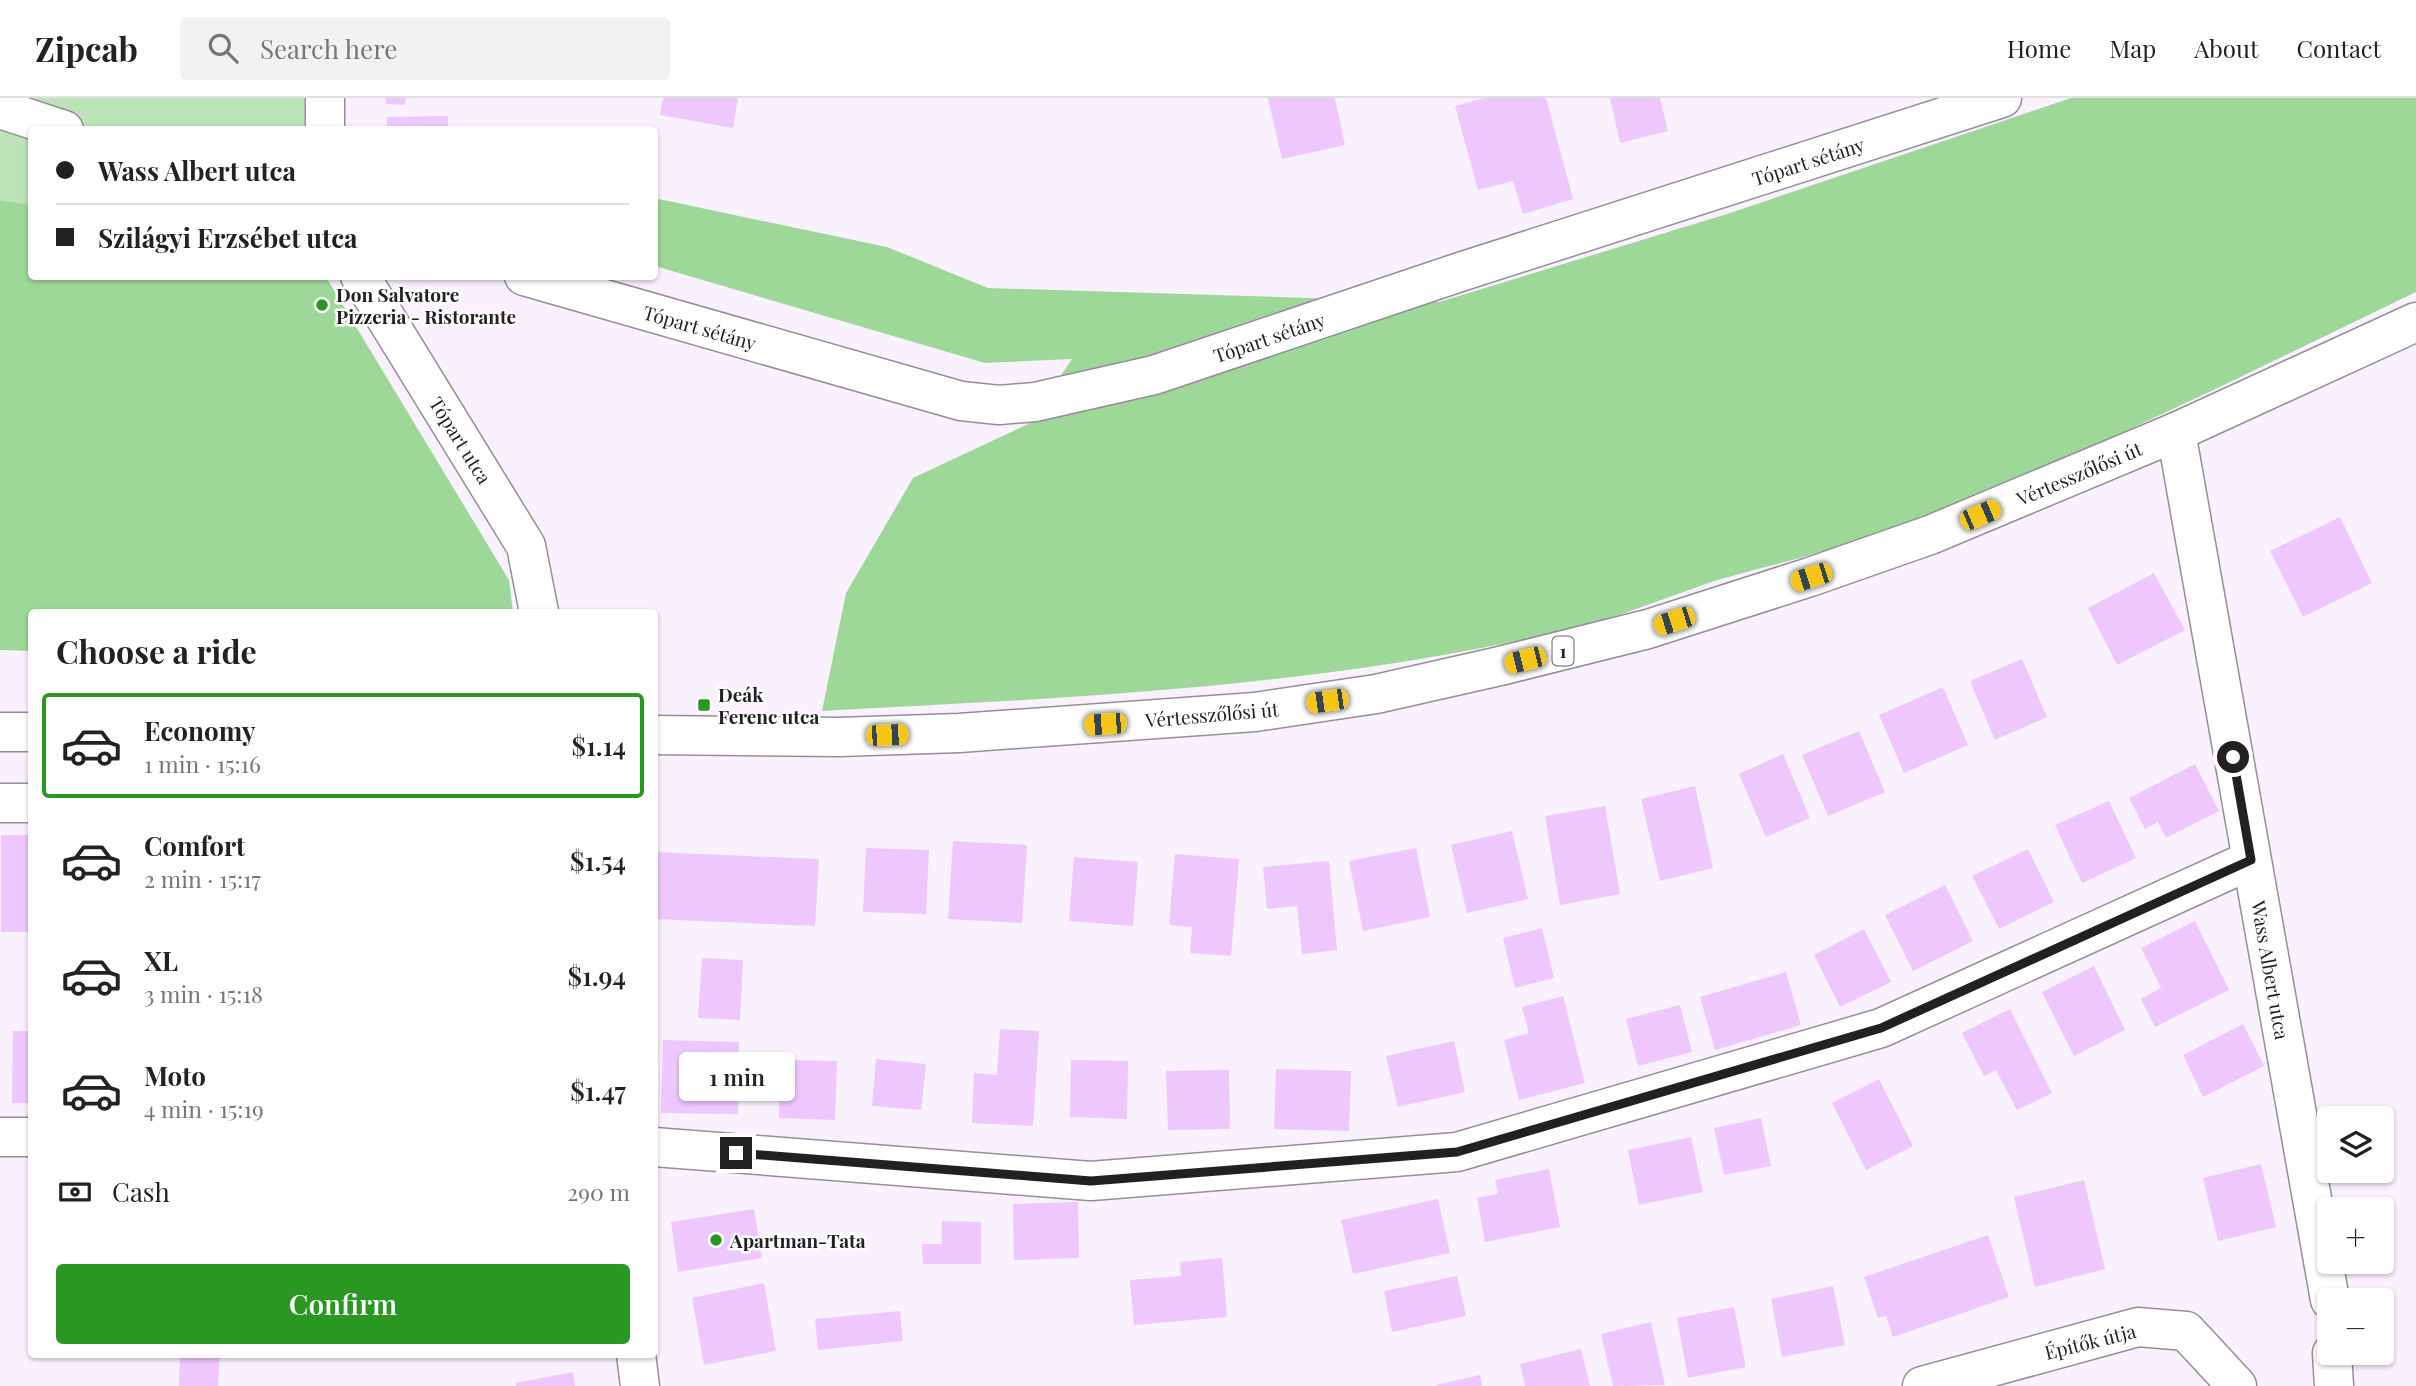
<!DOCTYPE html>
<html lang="en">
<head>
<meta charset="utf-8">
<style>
  :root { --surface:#fff; --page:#f2f2f2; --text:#222; --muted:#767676; --line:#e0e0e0; --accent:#2a9723 }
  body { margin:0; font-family:"Playfair Display",serif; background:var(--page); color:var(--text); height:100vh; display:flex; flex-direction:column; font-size:26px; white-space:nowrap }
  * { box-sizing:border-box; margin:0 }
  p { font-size:23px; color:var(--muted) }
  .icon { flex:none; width:38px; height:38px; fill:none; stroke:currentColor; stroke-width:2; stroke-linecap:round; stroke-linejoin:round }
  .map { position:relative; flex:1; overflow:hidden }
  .sheet { position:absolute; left:28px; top:511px; width:630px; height:749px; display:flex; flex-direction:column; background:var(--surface); border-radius:7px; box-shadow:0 2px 5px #0004 }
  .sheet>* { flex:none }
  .hud { position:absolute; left:28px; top:28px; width:630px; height:154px; border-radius:7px; box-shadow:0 2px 5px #0004; display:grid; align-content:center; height:154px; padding:0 28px; background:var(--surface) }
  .controls { position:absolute; left:2317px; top:1008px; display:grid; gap:14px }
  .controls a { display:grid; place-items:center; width:77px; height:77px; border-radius:7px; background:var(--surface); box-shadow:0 2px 5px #0004; font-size:35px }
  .end { position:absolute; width:32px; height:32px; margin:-16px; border:9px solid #232024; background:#fff; box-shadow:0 0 0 4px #fff }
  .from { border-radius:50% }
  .bubble { position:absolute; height:49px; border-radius:7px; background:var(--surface); box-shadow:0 2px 5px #0004; font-size:23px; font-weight:600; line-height:49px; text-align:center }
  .car { position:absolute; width:21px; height:42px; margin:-21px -10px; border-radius:9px; box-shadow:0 0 5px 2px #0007; background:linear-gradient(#f5c518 24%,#345 0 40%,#f5c518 0 76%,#345 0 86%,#f5c518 0) }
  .hud b { display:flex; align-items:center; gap:24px; height:66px; font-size:26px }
  .hud b+b { border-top:2px solid var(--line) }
  .hud i { width:18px; height:18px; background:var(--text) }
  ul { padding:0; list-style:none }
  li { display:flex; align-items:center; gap:21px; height:105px; margin:0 14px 10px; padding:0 14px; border:4px solid transparent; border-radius:7px }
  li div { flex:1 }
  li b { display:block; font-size:26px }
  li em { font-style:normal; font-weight:600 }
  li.selected { border-color:var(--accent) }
  li>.icon { width:63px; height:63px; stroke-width:1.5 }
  h2 { padding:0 28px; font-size:32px; line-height:84px }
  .pay { display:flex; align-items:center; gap:18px; height:77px; padding:0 28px; font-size:26px }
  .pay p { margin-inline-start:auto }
  .action { display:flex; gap:14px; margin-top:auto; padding:14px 28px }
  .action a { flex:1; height:80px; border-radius:7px; background:var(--accent); color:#fff; font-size:28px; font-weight:600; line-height:80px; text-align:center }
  header { display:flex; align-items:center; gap:42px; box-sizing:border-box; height:98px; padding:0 35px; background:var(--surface); border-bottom:2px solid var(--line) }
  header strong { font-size:33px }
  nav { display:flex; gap:38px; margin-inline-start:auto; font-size:24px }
  .search { width:490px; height:63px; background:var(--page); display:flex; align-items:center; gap:18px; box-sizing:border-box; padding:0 24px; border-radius:7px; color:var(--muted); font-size:26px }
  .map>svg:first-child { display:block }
  .green { fill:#bce3b7 }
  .forest { fill:#9ed898 }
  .building { fill:#eec7fe }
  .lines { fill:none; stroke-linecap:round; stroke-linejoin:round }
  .minor-casing { stroke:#968d99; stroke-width:41 }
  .primary-casing { stroke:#968d99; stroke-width:41 }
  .minor { stroke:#fff; stroke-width:38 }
  .primary { stroke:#fff; stroke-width:38 }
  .route { stroke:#232024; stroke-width:9 }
  .poi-dot { fill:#2a9723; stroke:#fff; stroke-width:2.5 }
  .labels { text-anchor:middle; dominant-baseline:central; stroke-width:5; stroke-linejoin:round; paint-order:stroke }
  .shield { fill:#fff; stroke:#656366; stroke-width:2 }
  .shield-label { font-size:18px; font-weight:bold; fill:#232024 }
  .street-label { font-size:19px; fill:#232024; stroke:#fff }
  .poi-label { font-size:19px; font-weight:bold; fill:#232024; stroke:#fff; text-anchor:start }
</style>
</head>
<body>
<header>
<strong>Zipcab</strong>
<div class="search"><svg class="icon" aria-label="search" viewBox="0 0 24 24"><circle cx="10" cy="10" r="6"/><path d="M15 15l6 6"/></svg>Search here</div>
<nav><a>Home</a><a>Map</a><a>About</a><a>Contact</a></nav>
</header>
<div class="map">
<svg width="2416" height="1288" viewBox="0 0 2416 1288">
  <rect width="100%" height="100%" fill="#faf1fe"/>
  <path class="green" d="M0 0H312V31L32 32 31 107 0 102Z"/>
  <path class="forest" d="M2071 0H2416V194C2235 281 2055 373 1866 440 1819 457 1769 467 1721 481 1671 497 1621 519 1570 531 1325 589 1072 600 822 613L846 495 913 380 1028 326 1072 261 985 265 655 168 654 100 887 149 988 190 1439 204 1727 116Z
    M0 102 31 107 32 178 326 179 509 482 513 514H32L31 553 0 552Z"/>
  <path class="building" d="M386 0H406L405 7 386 6Z
    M663 0H738L733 30 660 17Z
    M1268 0H1335L1345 47 1282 61Z
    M1484 0H1546L1573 101 1523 116 1513 83 1478 92 1455 8Z
    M1610 0H1660L1668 33 1620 45Z
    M448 18V32H387V19Z
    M2340 419 2372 485 2303 519 2270 453Z
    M2154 475 2185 532 2117 567 2088 510Z
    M2022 561 2047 619 1995 642 1970 583Z
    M1943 589 1968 647 1904 675 1879 617Z
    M1859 633 1885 694 1828 718 1802 657Z
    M1783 656 1810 720 1766 739 1739 676Z
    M2195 666 2219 713 2166 740 2158 724 2145 731 2129 700Z
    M1695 688 1713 770 1660 783 1641 701Z
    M2109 703 2136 760 2082 785 2055 727Z
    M1605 708 1620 796 1560 807 1545 718Z
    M1512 733 1528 801 1467 815 1451 747Z
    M1 737H32V834H1Z
    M953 743 1027 747 1022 825 948 821Z
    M866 750 929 752 926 816 863 814Z
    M1416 750 1430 819 1363 833 1349 763Z
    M2028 751 2054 804 1999 831 1972 778Z
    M654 754 819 761 815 828 654 821Z
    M1175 756 1239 761 1231 858 1190 855 1192 829 1169 827Z
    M1074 759 1138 764 1133 828 1069 823Z
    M1329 763 1337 852 1302 856 1297 808 1267 811 1263 769Z
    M1945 787 1973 843 1913 873 1885 817Z
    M2195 823 2229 892 2155 929 2141 901 2161 890 2141 850Z
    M1542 830 1554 880 1515 890 1503 840Z
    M1864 831 1891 884 1840 909 1814 857Z
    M702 860 743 862 740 922 698 920Z
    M2094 868 2125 932 2074 958 2042 894Z
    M1786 874 1801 927 1715 952 1700 899Z
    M1563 898 1585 985 1519 1002 1504 942 1529 935 1522 909Z
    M1680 907 1692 954 1638 968 1626 921Z
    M2010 911 2052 995 2017 1012 1996 972 1984 978 1962 935Z
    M2243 926 2264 968 2203 999 2183 957Z
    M1000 931 1039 933 1033 1028 972 1025 974 975 997 977Z
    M13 933H32V1005H12Z
    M663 942 739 944 738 1016 661 1015Z
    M1454 943 1465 994 1398 1009 1386 958Z
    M876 961 926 966 921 1012 872 1008Z
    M780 962 837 963 835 1022 779 1020Z
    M1071 962 1128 963 1127 1021 1070 1019Z
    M1276 971 1351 973 1349 1033 1274 1031Z
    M1229 972 1230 1031 1168 1032 1166 973Z
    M1879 981 1913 1048 1866 1072 1832 1005Z
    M1761 1020 1771 1068 1724 1077 1714 1030Z
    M1691 1039 1703 1094 1639 1107 1628 1052Z
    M2261 1066 2276 1129 2218 1143 2203 1080Z
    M1549 1071 1560 1129 1485 1144 1477 1100 1498 1096 1495 1082Z
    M2084 1082 2105 1171 2035 1189 2014 1099Z
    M1438 1101 1450 1155 1353 1176 1341 1122Z
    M1078 1104 1079 1160 1014 1162 1013 1106Z
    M754 1111 762 1160 678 1174 671 1124Z
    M942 1123 981 1124V1166H923L922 1146H942Z
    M1988 1137 2009 1199 1893 1239 1886 1218 1878 1220 1864 1179Z
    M1222 1160 1227 1219 1134 1227 1130 1182 1181 1178 1180 1164Z
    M1457 1178 1466 1218 1392 1234 1384 1193Z
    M764 1185 776 1253 704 1267 692 1200Z
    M1833 1188 1845 1247 1782 1259 1771 1201Z
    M1734 1209 1746 1269 1688 1280 1677 1220Z
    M900 1213 903 1243 818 1252 815 1221Z
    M1651 1224 1665 1287 1613 1288 1601 1236Z
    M1581 1251 1590 1288H1525L1520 1266Z
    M180 1256H220L218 1288H179Z
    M573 1274 575 1288H516V1285Z
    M1480 1277 1482 1288H1436V1287Z"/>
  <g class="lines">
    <g class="minor-casing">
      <path id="minor" d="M325 0V32
        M0 11 64 32
        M360 178 526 448 539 514
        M524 178 961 303 999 307 1035 304 1154 277 1457 175 2002 0
        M2176 334 2330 1202
        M0 705H32
        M0 1039H32
        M654 1049 1091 1083 1457 1054 1881 930 2251 762
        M2332 1255 2334 1288
        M636 1256 640 1288
        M1922 1288 2138 1229 2186 1233 2237 1288"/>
    </g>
    <g class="primary-casing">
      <path id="primary" d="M0 634H32
        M654 637 839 639 959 635 1255 614 1376 596 1500 568 1648 531 1810 479 1930 437 2176 334 2416 224"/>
    </g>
    <use href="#minor" class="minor"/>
    <use href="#primary" class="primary"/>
  </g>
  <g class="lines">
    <path class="route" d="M736 1055 1091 1083 1457 1054 1881 930 2251 762 2233 659"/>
  </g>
  <g class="poi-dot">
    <circle cx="322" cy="207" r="7"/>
    <rect x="697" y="600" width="14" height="14" rx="3.5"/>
    <circle cx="716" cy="1142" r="7"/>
  </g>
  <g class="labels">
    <rect class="shield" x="1552.5" y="538.5" width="21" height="29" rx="5"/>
    <g class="shield-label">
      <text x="1563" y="553">1</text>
    </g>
    <g class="street-label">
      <text transform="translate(1808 63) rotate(-18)">Tópart sétány</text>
      <text transform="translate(700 229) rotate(16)">Tópart sétány</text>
      <text transform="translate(1269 239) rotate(-19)">Tópart sétány</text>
      <text transform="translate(461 342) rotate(58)">Tópart utca</text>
      <text transform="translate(2079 375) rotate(-23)">Vértesszőlősi út</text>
      <text transform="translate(1212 616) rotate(-5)">Vértesszőlősi út</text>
      <text transform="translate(2271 872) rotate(80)">Wass Albert utca</text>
      <text transform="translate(2090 1243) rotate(-14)">Építők útja</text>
    </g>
    <g class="poi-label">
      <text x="336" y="196">Don Salvatore<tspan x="336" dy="22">Pizzeria - Ristorante</tspan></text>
      <text x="718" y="596">Deák<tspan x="718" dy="22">Ferenc utca</tspan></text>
      <text x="730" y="1142">Apartman-Tata</text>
    </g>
  </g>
</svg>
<div class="controls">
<a><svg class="icon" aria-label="layers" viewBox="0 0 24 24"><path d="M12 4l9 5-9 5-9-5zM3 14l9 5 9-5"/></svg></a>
<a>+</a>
<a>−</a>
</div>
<i class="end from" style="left:2233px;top:659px"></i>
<i class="end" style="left:736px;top:1055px"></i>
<div class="bubble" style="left:679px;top:954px;width:116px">1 min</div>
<i class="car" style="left:1980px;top:417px;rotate:67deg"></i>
<i class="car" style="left:1811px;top:479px;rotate:252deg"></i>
<i class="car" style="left:1674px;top:523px;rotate:252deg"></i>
<i class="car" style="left:1525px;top:562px;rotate:256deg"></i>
<i class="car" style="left:1327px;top:603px;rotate:262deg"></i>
<i class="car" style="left:1105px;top:626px;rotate:266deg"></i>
<i class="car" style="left:887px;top:637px;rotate:88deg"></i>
<div class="hud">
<b><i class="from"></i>Wass Albert utca</b>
<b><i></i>Szilágyi Erzsébet utca</b>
</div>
<section class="sheet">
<h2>Choose a ride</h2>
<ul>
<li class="selected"><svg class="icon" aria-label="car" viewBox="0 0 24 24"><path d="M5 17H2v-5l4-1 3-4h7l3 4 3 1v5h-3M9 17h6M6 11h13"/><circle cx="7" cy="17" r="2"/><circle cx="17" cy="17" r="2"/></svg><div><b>Economy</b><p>1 min · 15:16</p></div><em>$1.14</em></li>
<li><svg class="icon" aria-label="car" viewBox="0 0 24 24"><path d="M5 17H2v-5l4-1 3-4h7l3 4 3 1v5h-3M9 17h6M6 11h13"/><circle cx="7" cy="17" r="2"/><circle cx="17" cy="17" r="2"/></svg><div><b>Comfort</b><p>2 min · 15:17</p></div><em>$1.54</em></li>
<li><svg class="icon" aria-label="car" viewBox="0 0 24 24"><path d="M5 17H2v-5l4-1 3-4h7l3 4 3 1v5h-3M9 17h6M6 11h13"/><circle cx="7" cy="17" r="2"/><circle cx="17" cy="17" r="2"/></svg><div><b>XL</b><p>3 min · 15:18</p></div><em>$1.94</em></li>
<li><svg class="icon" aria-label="car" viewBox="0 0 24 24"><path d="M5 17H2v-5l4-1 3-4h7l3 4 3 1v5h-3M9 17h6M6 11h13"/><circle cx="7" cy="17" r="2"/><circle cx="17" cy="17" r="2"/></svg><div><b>Moto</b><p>4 min · 15:19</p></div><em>$1.47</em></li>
</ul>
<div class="pay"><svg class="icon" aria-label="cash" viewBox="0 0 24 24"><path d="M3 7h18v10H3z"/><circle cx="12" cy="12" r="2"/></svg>Cash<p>290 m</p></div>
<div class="action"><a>Confirm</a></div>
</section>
</div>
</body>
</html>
